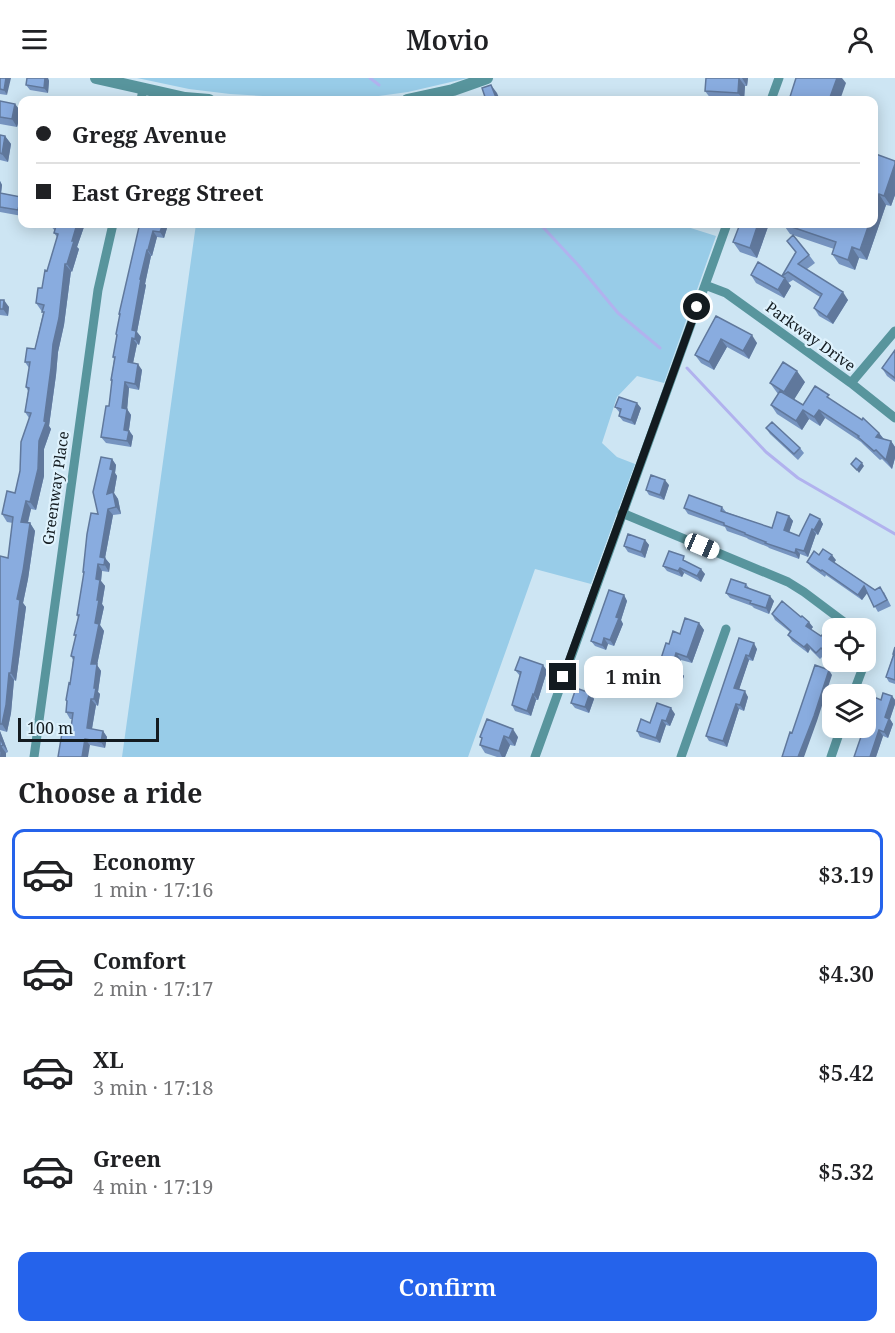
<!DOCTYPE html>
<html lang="en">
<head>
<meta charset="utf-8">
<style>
  :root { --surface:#fff; --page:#f6f6f6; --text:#202124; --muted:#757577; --line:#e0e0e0; --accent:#2563eb }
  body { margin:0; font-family:"Noto Serif",serif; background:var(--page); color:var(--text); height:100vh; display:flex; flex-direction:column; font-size:22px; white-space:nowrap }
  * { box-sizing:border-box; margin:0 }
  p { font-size:20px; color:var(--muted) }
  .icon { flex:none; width:33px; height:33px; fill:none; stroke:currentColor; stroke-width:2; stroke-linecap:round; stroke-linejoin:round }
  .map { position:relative; height:679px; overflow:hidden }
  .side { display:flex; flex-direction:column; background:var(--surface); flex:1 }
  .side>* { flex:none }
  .guide { position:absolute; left:18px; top:18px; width:860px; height:132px; border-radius:12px; box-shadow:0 3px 15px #0003; display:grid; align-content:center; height:132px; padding:0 18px; background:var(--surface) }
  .controls { position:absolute; left:822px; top:540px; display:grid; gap:12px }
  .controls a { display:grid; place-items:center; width:54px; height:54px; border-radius:12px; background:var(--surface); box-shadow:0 3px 15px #0003; font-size:30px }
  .scale { position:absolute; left:18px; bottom:15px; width:141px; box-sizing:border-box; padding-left:6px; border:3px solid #131b20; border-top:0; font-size:16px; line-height:21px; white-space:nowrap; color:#131b20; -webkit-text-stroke:4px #def2fd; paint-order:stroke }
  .end { position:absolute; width:27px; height:27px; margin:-14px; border:8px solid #131b20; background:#fff; box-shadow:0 0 0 3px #fff }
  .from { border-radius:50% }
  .bubble { position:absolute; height:42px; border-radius:12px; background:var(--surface); box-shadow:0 3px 15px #0003; font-size:20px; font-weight:600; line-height:42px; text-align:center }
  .car { position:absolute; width:18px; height:36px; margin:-18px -9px; border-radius:8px; box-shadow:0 0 4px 2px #0007; background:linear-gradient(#fff 24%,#345 0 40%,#fff 0 76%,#345 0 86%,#fff 0) }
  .guide b { display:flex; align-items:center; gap:21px; height:57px; font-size:22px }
  .guide b+b { border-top:2px solid var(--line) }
  .guide i { width:15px; height:15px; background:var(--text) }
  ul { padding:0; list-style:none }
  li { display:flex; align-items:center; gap:18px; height:90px; margin:0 12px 9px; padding:0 6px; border:3px solid transparent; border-radius:12px }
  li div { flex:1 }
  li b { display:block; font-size:22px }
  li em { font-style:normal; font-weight:600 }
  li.current { border-color:var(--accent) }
  li>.icon { width:54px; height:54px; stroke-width:1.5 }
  h2 { padding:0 18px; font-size:27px; line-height:72px }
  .action { display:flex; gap:12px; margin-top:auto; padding:12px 18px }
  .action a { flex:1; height:69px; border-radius:12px; background:var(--accent); color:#fff; font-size:24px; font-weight:600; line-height:69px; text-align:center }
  header { display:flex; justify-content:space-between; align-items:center; height:78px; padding:0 18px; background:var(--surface); font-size:27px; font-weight:600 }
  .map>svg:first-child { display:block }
  .green { fill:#98cce8 }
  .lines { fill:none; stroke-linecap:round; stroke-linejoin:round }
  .stream { stroke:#b1b2ee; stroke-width:3 }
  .minor { stroke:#58959d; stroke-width:9 }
  .tertiary { stroke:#58959d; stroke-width:12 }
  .wall { fill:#7694c0 }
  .shaded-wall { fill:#60789c }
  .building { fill:#89acdf; stroke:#60789c; stroke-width:1.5 }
  .route { stroke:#131b20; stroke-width:8 }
  .labels { text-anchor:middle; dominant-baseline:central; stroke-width:4.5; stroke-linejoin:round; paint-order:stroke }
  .street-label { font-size:15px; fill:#131b20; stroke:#def2fd }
</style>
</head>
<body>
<header><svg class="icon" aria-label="menu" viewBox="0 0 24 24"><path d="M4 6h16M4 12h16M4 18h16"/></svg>Movio<svg class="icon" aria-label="person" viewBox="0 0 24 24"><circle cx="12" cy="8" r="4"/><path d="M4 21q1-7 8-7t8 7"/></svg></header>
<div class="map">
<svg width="895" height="679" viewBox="0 0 895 679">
  <rect width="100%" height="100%" fill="#cde5f3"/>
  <path class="green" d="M137 0H468L408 14 364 20 315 21 230 16 189 11Z
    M196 146H678L716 158 664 305 637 298 617 319 602 365 617 379 635 386 591 506 535 491 468 679H122Z"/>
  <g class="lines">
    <path class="stream" d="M370 0 379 7
      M540 146 579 188 618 235 660 270
      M687 290 766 374 798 400 895 456"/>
    <path class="minor" d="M141 22 143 11
      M771 22 779 0
      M705 207 726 215 851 305 895 340
      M851 305 895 253
      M622 435 788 504 804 514 852 550
      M866 562 868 572 866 581
      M853 616 865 584
      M34 679 98 212 113 146
      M535 679 727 146
      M681 679 726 551
      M831 679 841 650"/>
    <path class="tertiary" d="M96 0 185 20 209 22
      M407 22 453 12 487 0"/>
  </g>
  <path class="wall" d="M0 0 7 17 0 16Z
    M27 0H48L49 3 48 15 30 12 26 7Z
    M706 0H748L747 8H745L744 22 711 21 705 13Z
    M0 23 15 26 21 34 17 49 0 46Z
    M0 57 5 58 11 66 8 84 0 82Z
    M873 75 895 83V117L891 128 886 127 867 182 859 180 855 192 839 186 832 176 834 171 790 156 783 146Z
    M0 103 2 107 1 115 21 119 22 121V138L0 134Z
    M49 146H85L77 169 79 171 72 194 71 193 64 247 58 274 56 297 49 348 51 351 44 371V398L36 432 31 431 28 445H30L35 453 28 501 23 525 26 529 16 603 14 602 11 635 7 654 0 652V478L8 480 13 445 7 444 2 436 15 415 20 393 29 340 25 334 28 313 26 309 29 290 25 284 35 271 43 235 36 225 42 210 57 159 54 155 55 153Z
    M138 146H167L166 148 167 150 164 160 157 159 152 178H151L145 206 146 207 137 254 141 259 139 267 137 266 133 285 142 292 139 312 129 310 127 331 131 337 129 352 133 358 131 369 106 365 101 359 109 328 112 303 111 302 114 281 113 279 117 258 116 256 120 237 119 236 139 151 137 149Z
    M740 146H769L757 180 740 174 733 164Z
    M787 163 809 177 815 185 807 191 848 222 833 246 819 238 814 230 820 219 793 202 788 205 791 208 784 220 756 205 751 197 782 198 796 175Z
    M0 222 9 229 8 238 0 237Z
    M716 238 757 265 749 281 727 269 714 292 701 285 695 277Z
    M895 272V304L887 298 882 290Z
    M805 304 794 321 803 327 834 323 879 355 884 361 891 363 895 369V380L892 391 882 381 880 382 864 367 861 364 825 340 820 348 809 341 802 352 777 336 771 327 778 316 770 305Z
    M615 329 641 330 635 347 623 343 619 338 620 335Z
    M766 350 800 370 804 375 798 382 770 356Z
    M112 381 116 387 115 395 117 398 114 415 118 421 121 436 113 437 105 480 110 486 109 494 102 493 101 503 105 508 102 526 104 529 100 547 104 553 97 587 101 593 98 614 100 616 98 628 96 627 92 651 103 653 107 659 105 670 90 667 71 650 72 641H70L66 634 67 624 66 622 70 606 73 582 71 578 76 559 74 557 78 540 77 537 84 495 83 494Z
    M669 407 664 422 649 417 646 412Z
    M722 429 726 434 772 450 789 438 793 443 789 454 799 458 820 441 823 446 818 457 816 456 808 479 800 476 799 481 769 470 768 469 748 461 747 460 727 453 725 449 688 436 684 430Z
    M645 462 649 467 645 480 628 474 624 468Z
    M836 482 834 484 875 512 884 514 891 528 878 534 867 515 862 522 826 497 825 499 811 489 807 484Z
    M688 484 705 496 701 504 684 495 682 499 667 493 663 488Z
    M746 506 749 510 774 523 769 536 754 530 752 528 730 520 726 515Z
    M624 517 627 523 621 542 623 546 614 568 608 566 606 572 595 568 591 563Z
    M772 536 813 549 811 551 821 558 832 562V582L825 576 820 581 810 571 808 575 792 563 788 557 790 554 775 542Z
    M699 545 704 552 692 585 681 582 678 591 684 598 680 609 660 603 656 596 669 566 680 556Z
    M739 560 757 571 753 583 749 582 739 611 748 619 744 633 739 631 727 669 709 663 706 658Z
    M895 569V606L889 604 886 599 893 577V576Z
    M543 587 547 593 538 622H536L531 638 515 633 512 627 520 598 515 592Z
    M590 615 594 621 589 635 575 630 571 625Z
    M892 618 895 622V626L890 641 893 646 888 660 883 658 876 679 881 622Z
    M675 636 670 648 666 647 660 665 640 659 637 653 650 645Z
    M0 653 8 674 6 675V679H0Z
    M480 659H518L515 668 510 667 505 679H497L485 675 480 667 482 661Z"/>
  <path class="shaded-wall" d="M6 0H11L7 17 4 12Z
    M45 0H48L49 3 48 15 44 10Z
    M739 0 745 8 744 22 738 15Z
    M742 0H748L747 8Z
    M837 0H842L846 5 840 22H829Z
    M491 7 497 15 500 22H497Z
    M15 26 21 34 17 49 12 41Z
    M5 58 11 66 8 84 2 76Z
    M895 86V117L891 128 884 118Z
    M0 103 2 107 0 124Z
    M879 116 886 127 867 182 860 172 869 146H873V134Z
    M21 119 22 121V138L18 132Z
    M77 146H85L77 169 79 171 72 194 67 186 72 163Z
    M163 146H167L166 148 167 150 164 160 160 154Z
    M758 146H769L757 180 750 170Z
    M153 153 157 159 152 178 148 172Z
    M852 169 859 180 855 192 848 182Z
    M147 172 151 178 145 206 146 207 137 254 141 259 139 267 135 261 132 252 140 201Z
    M65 186 71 193 64 247 58 274 56 297 49 348 51 351 44 371V398L36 432 30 424 39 363 44 343 53 266Z
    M785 200 791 208 784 220 778 212Z
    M843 214 848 222 833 246 827 239Z
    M4 222 9 229 8 238 3 231Z
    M752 257 757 265 749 281 743 273Z
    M132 260 137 266 132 290 128 284Z
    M721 261 727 269 714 292 709 284Z
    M138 286 142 292 139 312 135 306Z
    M797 293 805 304 792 325 784 314Z
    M125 304 129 310 127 333V331L131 337 128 358 124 352 122 330Z
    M637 325 641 330 635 347 631 342Z
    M803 332 809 341 802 352 796 343Z
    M819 332 825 340 820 348 814 339Z
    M129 353 133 358 131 369 127 363Z
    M879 355 885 363 876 359Z
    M891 363 895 369V380L892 391 886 382Z
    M112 381 116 387 115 395 117 398 114 415 118 421 121 436 107 416 110 391Z
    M862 385 864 388 859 395 857 392Z
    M665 402 669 407 664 422 660 417Z
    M26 423 31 431 26 451 21 444Z
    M108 431 113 437 105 480 110 486 109 494 100 479Z
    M789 438 793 443 788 458 784 452Z
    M820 441 823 446 818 457 814 452Z
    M30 445 35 453 28 501 23 525 26 529 16 603 11 595 17 521Z
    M812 451 816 456 808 479 804 473Z
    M645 462 649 467 645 480 641 474Z
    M796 471 800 476 799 481 795 475Z
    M832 477 836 482 833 486 829 481Z
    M98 486 102 493 101 503 105 508 102 526 104 529 100 547 104 553 97 587 101 593 98 614 100 616 98 628 94 621 91 586 97 522 96 501Z
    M680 490 684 495 682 499 678 493Z
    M701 491 705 496 701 504 697 498Z
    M864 508 868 514 862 522 858 517Z
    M624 517 627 523 621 542 623 546 614 568 610 562 616 539Z
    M770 518 774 523 769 536 766 530Z
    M809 544 813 549 810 553 806 548Z
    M699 545 704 552 692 585 687 579Z
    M604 560 608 566 606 572 602 567Z
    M754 565 757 571 753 583 749 578Z
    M807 566 810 571 808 575 804 569Z
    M676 575 681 582 676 596 672 589Z
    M746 577 749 582 738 615 734 610Z
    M543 587 547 593 538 622 534 617Z
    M679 592 684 598 680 609 675 603Z
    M829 592 832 597 817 643 804 679H798Z
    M9 595 14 602 11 635 7 654 2 646Z
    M745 613 748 619 744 633 740 627Z
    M590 615 594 621 589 635 585 629Z
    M533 616 536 622 531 638 527 633Z
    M892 618 895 622V626L890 641 893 646 888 660 884 654 885 639Z
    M91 621 96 627 91 656 87 650Z
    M736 626 739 631 727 669 723 663Z
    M671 630 675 636 670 648 666 643Z
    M662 642 666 647 660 665 656 660Z
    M513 651 518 659 515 668 509 660Z
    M879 652 883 658 876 679H870Z
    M0 653 8 674 3 667 0 659Z
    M103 653 107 659 105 670 101 664Z
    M504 658 510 667 505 679H502L499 673Z
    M85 661 90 667 88 679H82Z
    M1 668 6 675V679H0Z"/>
  <path class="building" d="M0 0H6L4 12 0 11Z
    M27 0H45L44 10 26 7Z
    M706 0H739L738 15 705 13Z
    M796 0H837L829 22H789Z
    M491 7 497 22H486L482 10Z
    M0 23 15 26 12 41 0 39Z
    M0 57 5 58 2 76 0 75Z
    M873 75 895 83V86L884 118 879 116 873 134Z
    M0 115 21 119 18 132 0 129Z
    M49 146H77L72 163H74L67 186H65L59 240 53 266 51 290 44 343 46 344 39 363 38 391 30 424 26 423 21 444 30 445 23 493 17 521 20 522 11 595H9L6 627 2 646H0V478L8 480 13 439 2 436 7 413 15 415 20 393 21 364 31 335 25 334 29 310 26 309 30 284H25L27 270 35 271 44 234H42L44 227 36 225 38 210H42L45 192 47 193 58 156 54 155 56 148Z
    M138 146H163L160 154 153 153 148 172H147L140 201H141L132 252 136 253 135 261 132 260 128 284 138 286 135 306 125 304 122 330 127 331 124 352 129 353 127 363 101 359 106 328H109L112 302H111L115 279H113L117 257 116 256 120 236H119L139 149H137Z
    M740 146H758L750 170 733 164Z
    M783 146H869L860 172 852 169 848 182 832 176 836 164Z
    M793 157 809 177 798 186 843 214 827 239 814 230 822 216 788 194 782 198 796 174 787 163Z
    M758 184 785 200 778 212 751 197Z
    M0 222H4L3 231H0Z
    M716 238 752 257 743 273 721 261 709 284 695 277Z
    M895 272V300L882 290Z
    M783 284 797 293 784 314 770 305Z
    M815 308 829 317 827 319 862 342 863 340 879 355 876 359 891 363 886 382 876 372 874 373 858 359 859 358 819 332 814 339 803 332 796 343 771 327 780 313 803 327Z
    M619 319 637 325 631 342 619 338 621 331 615 329Z
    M772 344 800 370 794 376 766 350Z
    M101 379 112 381 110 391 113 392 107 416 113 414 116 429 108 431 100 479 105 480 104 487 98 486 96 501 100 502 97 522H99L95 545 99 546 91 586H97L94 610H96L94 621H91L87 650 103 653 101 664 85 661 82 679H58L63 649 71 650 73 635 66 634 67 623 66 622 69 605 70 606 74 579 71 578 76 557H74L79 537H77L84 494H83L87 456 91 435 98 436 93 414Z
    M856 380 862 385 857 392 851 386Z
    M651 397 665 402 660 417 646 412Z
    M689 417 722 429 721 433 772 450 777 434 789 438 784 452 799 458 810 436 820 441 814 452 812 451 804 473 796 471 795 475 765 465 766 464 745 456V455L724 447V445L684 430Z
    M628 456 645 462 641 474 624 468Z
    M823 471 832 477 829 481 875 512 880 509 887 522 874 529 864 508 858 517 822 492 821 493 807 484 814 473 819 477Z
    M669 473 684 478 683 482 701 491 697 498 680 490 678 493 663 488Z
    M731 501 746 506 745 509 770 518 766 530 750 525 751 523 726 515Z
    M609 512 624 517 616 539 619 540 610 562 604 560 602 567 591 563Z
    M782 523 801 539 802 538 809 544 806 548 821 558 825 554 832 562V573L828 577 821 570 816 575 807 566 804 569 788 557 791 553 772 536Z
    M685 540 699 545 687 579 676 575 672 589 679 592 675 603 656 596 666 565 669 566 673 553 680 556Z
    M739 560 754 565 749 578 746 577 734 610 745 613 740 627 736 626 723 663 706 658Z
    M895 569V602L886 599 894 576H893Z
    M520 579 543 587 534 617 533 616 527 633 512 627 521 594 515 592Z
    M815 587 829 592 814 638 798 679H782L790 654 792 655Z
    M576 610 590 615 585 629 571 625Z
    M883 615 892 618 885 639 889 641 884 654 879 652 870 679H854L864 650H866V646L874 619 881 622Z
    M657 625 671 630 666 643 662 642 656 660 637 653 641 641 650 645Z
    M487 641 513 651 509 660 504 658 499 673 480 667 482 660 480 659Z
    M0 659 3 667 1 668 0 674Z"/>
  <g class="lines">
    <path class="route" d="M563 599 697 229"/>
  </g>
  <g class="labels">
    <g class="street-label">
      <text transform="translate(811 258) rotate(36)">Parkway Drive</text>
      <text transform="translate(55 410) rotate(-82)">Greenway Place</text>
    </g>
  </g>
</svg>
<div class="controls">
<a><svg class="icon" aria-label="locate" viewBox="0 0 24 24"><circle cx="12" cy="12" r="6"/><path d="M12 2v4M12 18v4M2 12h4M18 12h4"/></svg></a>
<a><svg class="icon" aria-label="layers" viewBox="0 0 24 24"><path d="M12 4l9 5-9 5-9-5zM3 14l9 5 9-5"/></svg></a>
</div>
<div class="scale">100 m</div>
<i class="end from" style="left:697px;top:229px"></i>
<i class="end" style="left:563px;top:599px"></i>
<div class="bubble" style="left:584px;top:578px;width:99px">1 min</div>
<i class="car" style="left:702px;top:468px;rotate:113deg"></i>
<div class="guide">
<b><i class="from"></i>Gregg Avenue</b>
<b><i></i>East Gregg Street</b>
</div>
</div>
<section class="side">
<h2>Choose a ride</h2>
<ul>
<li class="current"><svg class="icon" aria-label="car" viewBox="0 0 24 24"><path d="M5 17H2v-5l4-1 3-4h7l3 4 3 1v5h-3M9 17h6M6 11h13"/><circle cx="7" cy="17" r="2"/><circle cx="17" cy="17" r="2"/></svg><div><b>Economy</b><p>1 min · 17:16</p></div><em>$3.19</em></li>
<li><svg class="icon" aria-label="car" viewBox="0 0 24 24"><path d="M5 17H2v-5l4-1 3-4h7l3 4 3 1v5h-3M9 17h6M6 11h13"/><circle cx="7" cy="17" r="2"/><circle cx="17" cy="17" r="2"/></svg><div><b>Comfort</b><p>2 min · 17:17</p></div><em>$4.30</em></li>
<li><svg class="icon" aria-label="car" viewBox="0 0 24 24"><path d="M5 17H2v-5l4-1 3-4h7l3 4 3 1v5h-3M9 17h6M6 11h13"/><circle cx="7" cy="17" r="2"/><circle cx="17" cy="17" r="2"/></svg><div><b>XL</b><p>3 min · 17:18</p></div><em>$5.42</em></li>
<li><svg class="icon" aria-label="car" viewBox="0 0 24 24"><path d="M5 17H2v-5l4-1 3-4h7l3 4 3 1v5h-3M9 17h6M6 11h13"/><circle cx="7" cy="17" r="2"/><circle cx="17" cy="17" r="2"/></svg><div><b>Green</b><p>4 min · 17:19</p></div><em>$5.32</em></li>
</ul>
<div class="action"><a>Confirm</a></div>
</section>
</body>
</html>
